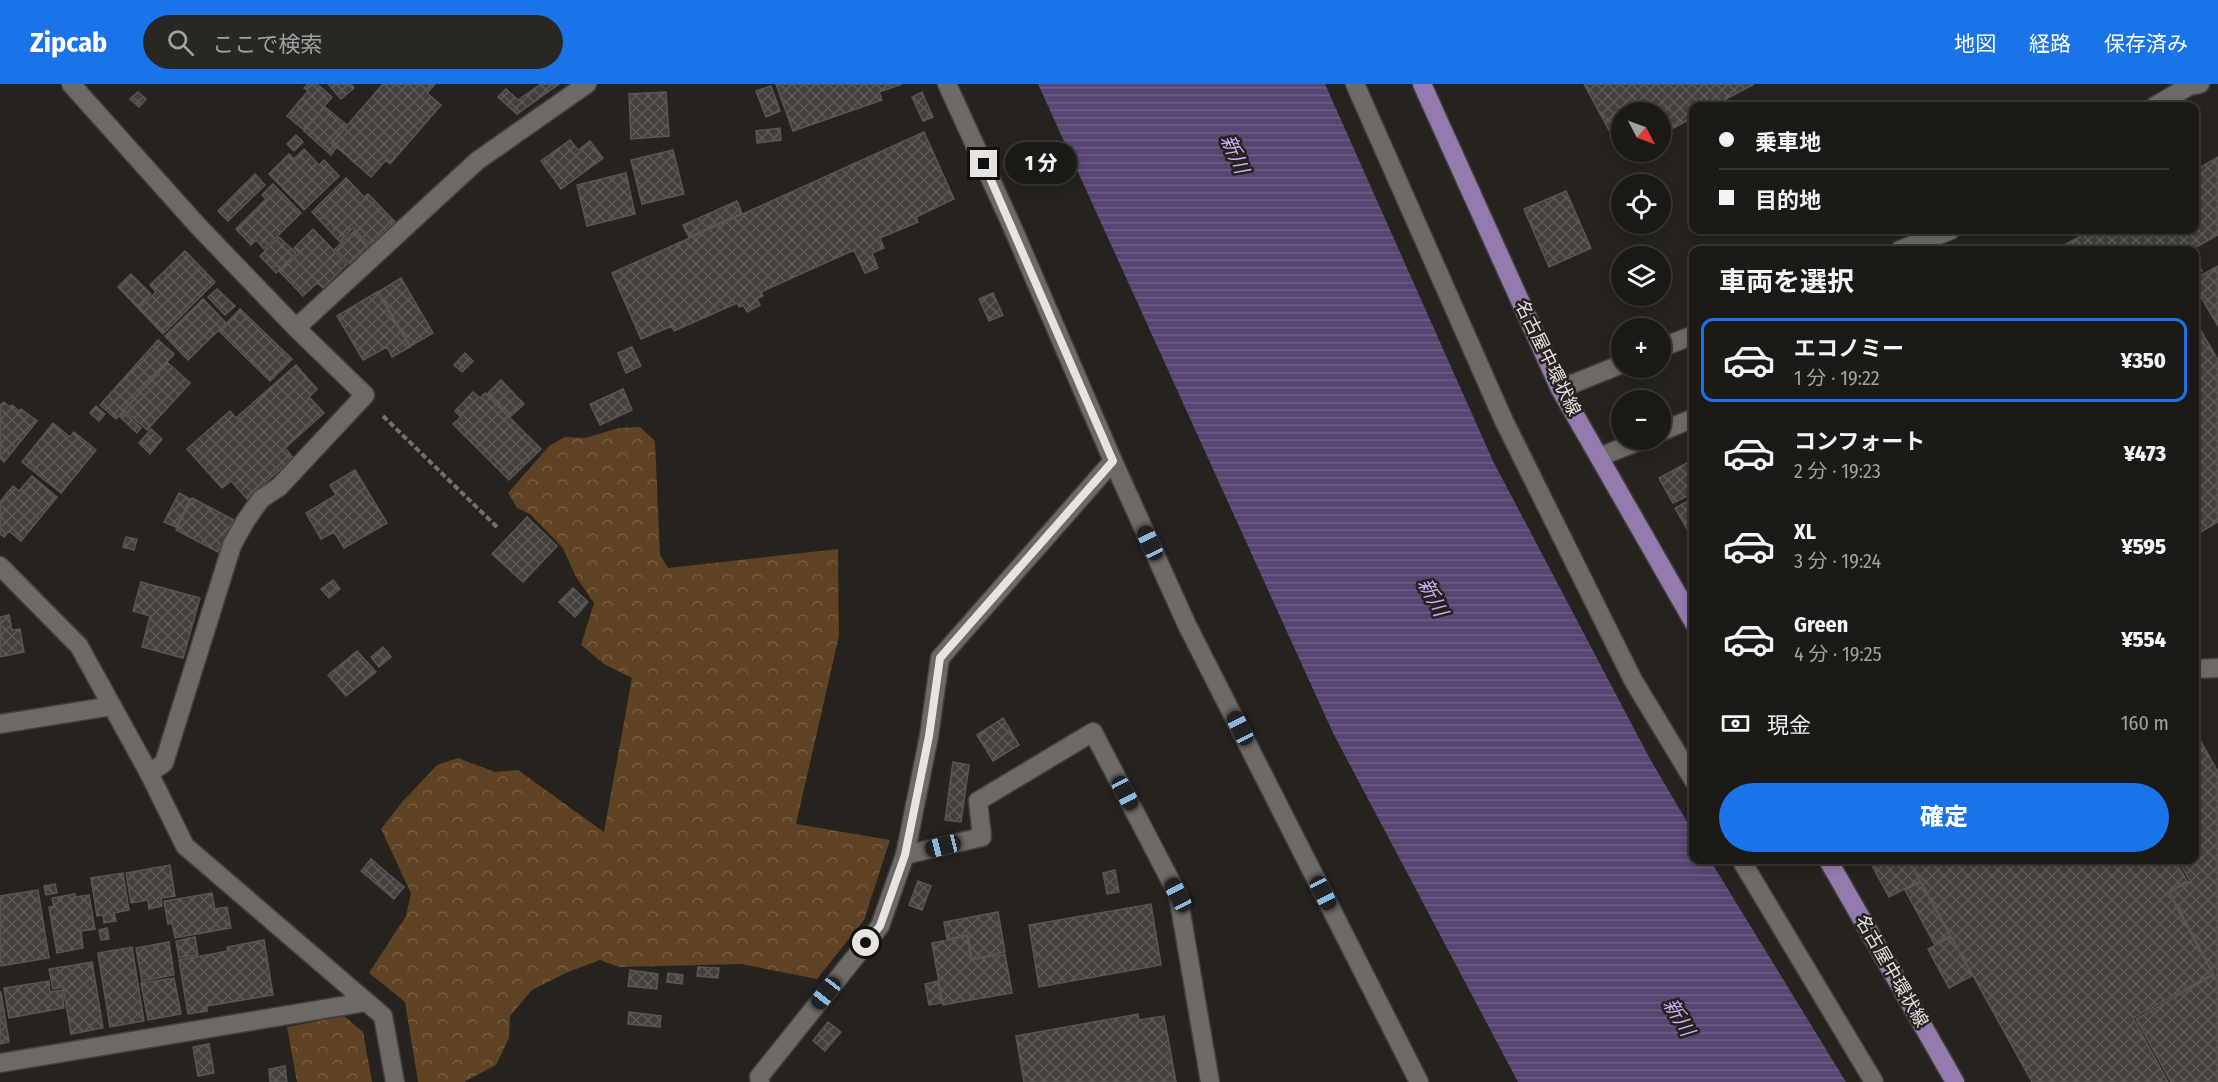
<!DOCTYPE html>
<html lang="ja">
<head>
<meta charset="utf-8">
<style>
  :root { --surface:#1c1a16; --page:#292723; --text:#f1f3f6; --muted:#a0a1a1; --line:#3a3835; --accent:#1a73e8 }
  body { margin:0; font-family:"Fira Sans Condensed","Noto Sans JP",sans-serif; background:var(--page); color:var(--text); height:100vh; display:flex; flex-direction:column; font-size:22px; white-space:nowrap }
  * { box-sizing:border-box; margin:0 }
  p { font-size:20px; color:var(--muted) }
  .icon { flex:none; width:33px; height:33px; fill:none; stroke:currentColor; stroke-width:2; stroke-linecap:round; stroke-linejoin:round }
  .map { position:relative; flex:1; overflow:hidden }
  .sheet { position:absolute; left:1689px; top:162px; width:510px; height:618px; display:flex; flex-direction:column; background:var(--surface); border-radius:12px; box-shadow:0 3px 9px #0003,0 0 0 2px var(--line) }
  .sheet>* { flex:none }
  .banner { position:absolute; left:1689px; top:18px; width:510px; height:132px; border-radius:12px; box-shadow:0 3px 9px #0003,0 0 0 2px var(--line); display:grid; align-content:center; height:132px; padding:0 30px; background:var(--surface) }
  .needle { width:39px; rotate:131deg }
  .controls { position:absolute; left:1611px; top:18px; display:grid; gap:12px }
  .controls a { display:grid; place-items:center; width:60px; height:60px; border-radius:50%; background:var(--surface); box-shadow:0 3px 9px #0003,0 0 0 2px var(--line); font-size:30px }
  .end { position:absolute; width:27px; height:27px; margin:-14px; border:8px solid #e6e3e0; background:#111; box-shadow:0 0 0 3px #111 }
  .from { border-radius:50% }
  .bubble { position:absolute; height:42px; border-radius:21px; background:var(--surface); box-shadow:0 3px 9px #0003,0 0 0 2px var(--line); font-size:20px; font-weight:800; line-height:42px; text-align:center }
  .car { position:absolute; width:18px; height:36px; margin:-18px -9px; border-radius:8px; box-shadow:0 0 4px 2px #0007; background:linear-gradient(#222 24%,#8ab4d8 0 40%,#222 0 76%,#8ab4d8 0 86%,#222 0) }
  .banner b { display:flex; align-items:center; gap:21px; height:57px; font-size:22px }
  .banner b+b { border-top:2px solid var(--line) }
  .banner i { width:15px; height:15px; background:var(--text) }
  ul { padding:0; list-style:none }
  li { display:flex; align-items:center; gap:18px; height:84px; margin:0 12px 9px; padding:0 18px; border:3px solid transparent; border-radius:12px }
  li div { flex:1 }
  li b { display:block; font-size:22px }
  li em { font-style:normal; font-weight:800 }
  li.current { border-color:var(--accent) }
  li>.icon { width:54px; height:54px; stroke-width:1.5 }
  h2 { padding:0 30px; font-size:27px; line-height:72px }
  .pay { display:flex; align-items:center; gap:15px; height:66px; padding:0 30px; font-size:22px }
  .pay p { margin-inline-start:auto }
  .button { display:flex; gap:12px; margin-top:auto; padding:12px 30px }
  .button a { flex:1; height:69px; border-radius:36px; background:var(--accent); color:#fff; font-size:24px; font-weight:800; line-height:69px; text-align:center }
  header { display:flex; align-items:center; gap:36px; box-sizing:border-box; height:84px; padding:0 30px; background:var(--accent); color:#fff }
  header strong { font-size:28px }
  nav { display:flex; gap:33px; margin-inline-start:auto; font-size:21px }
  .search { width:420px; height:54px; background:var(--page); display:flex; align-items:center; gap:15px; box-sizing:border-box; padding:0 21px; border-radius:33px; color:var(--muted); font-size:22px }
  .map>svg:first-child { display:block }
  .forest { fill:url(#forest-crowns) }
  .water { fill:url(#water-rules) }
  .building { fill:url(#building-cross-hatch); stroke:#5a5651; stroke-width:1.5 }
  .lines { fill:none; stroke-linecap:round; stroke-linejoin:round }
  .service-casing { stroke:#433f3c; stroke-width:21 }
  .minor-casing { stroke:#433f3c; stroke-width:21 }
  .tertiary-casing { stroke:#433f3c; stroke-width:21 }
  .primary-casing { stroke:#433f3c; stroke-width:21 }
  .path { stroke:#74716d; stroke-width:4; stroke-dasharray:6 3; stroke-linecap:butt }
  .service { stroke:#6e6964; stroke-width:18 }
  .minor { stroke:#6e6964; stroke-width:18 }
  .tertiary { stroke:#6e6964; stroke-width:18 }
  .primary { stroke:#947aaf; stroke-width:18 }
  .route { stroke:#e6e3e0; stroke-width:8 }
  .labels { text-anchor:middle; dominant-baseline:central; stroke-width:5; stroke-linejoin:round; paint-order:stroke }
  .street-label { font-size:18px; fill:#e6e3e0; stroke:#26221e }
  .water-label { font-size:20px; font-style:italic; fill:#cbadf6; stroke:#26221e }
</style>
</head>
<body>
<header>
<strong>Zipcab</strong>
<div class="search"><svg class="icon" aria-label="search" viewBox="0 0 24 24"><circle cx="10" cy="10" r="6"/><path d="M15 15l6 6"/></svg>ここで検索</div>
<nav><a>地図</a><a>経路</a><a>保存済み</a></nav>
</header>
<div class="map">
<svg width="2218" height="998" viewBox="0 0 2218 998">
  <defs>
    <pattern id="forest-crowns" width="20" height="18" patternUnits="userSpaceOnUse" patternTransform="scale(1.5)"><rect width="20" height="18" fill="#604325"/><path d="M2 6a3 3 0 1 1 6 0M12 15a3 3 0 1 1 6 0" fill="none" stroke="#775e44"/></pattern>
    <pattern id="water-rules" width="6" height="5" patternUnits="userSpaceOnUse" patternTransform="scale(1.5)"><rect width="6" height="5" fill="#584572"/><path d="M0 2.5h6" fill="none" stroke="#706086"/></pattern>
    <pattern id="building-cross-hatch" width="8" height="8" patternUnits="userSpaceOnUse" patternTransform="scale(1.5)"><rect width="8" height="8" fill="#45403c"/><path d="M0 0l8 8M0 8l8-8" fill="none" stroke="#605b58"/></pattern>
  </defs>
  <rect width="100%" height="100%" fill="#26221e"/>
  <path class="forest" d="M640 343 655 357 660 471 668 484 838 465 839 552 796 740 890 756 864 836 817 895 741 880 619 883 600 876 568 888 532 906 510 932 509 954 496 981 464 998H418L405 918 369 889 406 832 411 809 381 745 403 717 437 681 458 674 495 688 518 686 604 748 632 594 604 580 581 561 594 519 575 491 563 464 530 430 517 424 508 409 549 362 565 353 585 354 619 344Z
    M344 932 363 948 372 998H297L287 943Z"/>
  <path class="water" d="M1038 0H1325L1493 377 1650 675 1693 748 1694 776H1710L1846 998H1518L1333 649Z"/>
  <path class="building" d="M308 0H317L332 13 304 46 287 32 308 7 304 4Z
    M328 0H351L354 4 341 15Z
    M383 0H435L427 9 441 21 390 80 386 76 371 93 332 59Z
    M541 0H559L517 30 498 13 506 5 518 16Z
    M776 0H902L879 8 882 16 793 47Z
    M1584 0H1754L1713 22H1694V33L1660 51V28H1622V68H1631L1623 72Z
    M771 2 780 27 766 33 756 7Z
    M138 8 146 15 139 23 130 15Z
    M666 8 669 52 631 55 629 10Z
    M922 8 933 33 923 37 912 13Z
    M325 23 347 41 331 59 336 64 331 71 304 47Z
    M780 44 781 56 757 59 756 47Z
    M924 48 954 115 916 133 918 138 880 154 884 164 872 169 878 184 865 189 854 166 761 208 763 212 757 215 760 221 747 228 743 221 739 223 737 219 674 247 672 242 641 255 612 189Z
    M296 51 303 58 294 67 287 60Z
    M570 56 578 66 590 57 603 74 561 105 541 77Z
    M304 65 319 81 324 76 339 92 304 126 269 90 289 70 294 75Z
    M673 66 684 110 642 120 631 76Z
    M2218 73V151L2191 166H2055L2092 146H2194V87Z
    M626 89 635 130 587 142 577 101Z
    M255 90 265 101 228 137 218 127Z
    M346 94 364 113 368 110 395 138 370 161 353 144 340 158 312 128Z
    M273 100 301 129 264 165 256 156 251 161 236 145 266 115 262 111Z
    M1566 107 1591 164 1549 183 1524 125Z
    M737 117 742 129 689 153 683 141Z
    M313 145 347 180 323 204 317 199 303 212 279 187 299 169 294 164Z
    M354 147 369 163 351 181 335 165Z
    M279 153 296 169 276 189 260 172Z
    M185 167 215 198 163 250 139 225 156 208 150 201Z
    M2194 172 2202 187 2194 191Z
    M2218 182V242L2194 201V195Z
    M131 190 151 210 138 224 118 203Z
    M401 194 433 249 411 262 378 208Z
    M217 205 235 222 225 231 208 213Z
    M377 208 410 263 392 273 387 263 363 276 337 232Z
    M993 209 1003 231 989 237 979 215Z
    M203 215 226 239 188 276 165 252Z
    M240 225 292 275 270 297 219 247Z
    M2194 235 2218 276V438L2194 452Z
    M158 256 174 270 116 335 100 321Z
    M632 263 641 282 626 289 618 269Z
    M465 269 473 277 462 288 454 281Z
    M168 279 190 299 147 346 124 326Z
    M296 281 317 305 309 313 324 329 285 364 293 374 247 415 231 397 222 404 187 365 230 327 236 334Z
    M501 296 524 320 510 333 487 310Z
    M623 305 632 326 600 341 590 320Z
    M473 308 480 314 485 309 541 365 509 396 453 340 461 333 455 327Z
    M4 318 10 323 12 321 19 327 21 325 37 337 4 378 0 374V321Z
    M96 322 105 330 99 337 90 329Z
    M124 328 141 344 137 349 120 333Z
    M53 339 70 353 74 348 96 366 61 409 22 378Z
    M151 345 162 355 150 370 139 359Z
    M1694 375V409L1673 419 1659 394Z
    M355 386 387 439 344 464 334 448 321 455 306 429 336 411 330 401Z
    M32 392 57 413 21 457 9 447 4 453 0 450V418L13 402 19 407Z
    M179 409 190 415 176 443 164 438Z
    M192 414 236 437 220 469 176 446Z
    M1694 414V457L1675 424Z
    M527 433 557 462 523 498 492 470Z
    M126 453 137 455 134 466 123 463Z
    M333 496 340 505 329 514 321 505Z
    M141 498 200 514 183 574 142 563 150 532 133 527Z
    M573 504 588 518 575 533 559 518Z
    M9 531 12 546 20 545 24 568 0 573V533Z
    M383 563 391 573 379 583 371 573Z
    M357 567 376 588 346 612 328 591Z
    M1003 634 1019 661 993 677 977 651Z
    M2194 645 2218 688V998H2171L2136 935 2214 891 2170 808 2190 797 2178 776H2194Z
    M953 678 969 681 961 738 945 736Z
    M371 775 404 803 394 815 361 787Z
    M1869 776H1908L1920 797 1889 813Z
    M1909 776H2175L2187 797 2168 808 2213 890 2133 934 2168 998H2032Z
    M170 781 175 812 161 814 162 822 149 825 148 816 131 819 126 789Z
    M1115 786 1119 808 1107 810 1103 789Z
    M123 789 129 826 114 829 116 837 104 839 103 831 97 832 91 794Z
    M918 797 931 802 922 826 909 821Z
    M1920 798 1950 852 1935 861 1905 806Z
    M55 800 57 809 46 811 44 802Z
    M38 806 49 874 0 882V812Z
    M212 809 215 825 227 823 231 844 175 854 172 839 168 840 164 817Z
    M75 810V813L89 811 95 845 81 847 83 864 57 869 49 823 54 822 52 814Z
    M1151 820 1161 881 1039 903 1029 841Z
    M998 828 1005 868 972 875 968 851 947 855 944 838Z
    M107 844 109 855 101 856 99 846Z
    M967 852 971 876 1005 870 1012 909 943 921 932 859Z
    M195 853 198 871 179 874 176 857Z
    M1951 853 1972 892 1949 904 1928 865Z
    M264 856 273 911 207 922V927L188 930 179 876 228 867 227 863Z
    M169 858 174 891 142 897 136 864Z
    M132 863 144 937 110 943 98 869Z
    M92 878 103 944 71 950 63 903 53 905 49 885Z
    M698 883 719 884 718 894 697 892Z
    M630 886 658 890 657 905 628 902Z
    M668 889 683 891 682 900 667 898Z
    M174 894 181 930 148 936 141 899Z
    M49 897 50 908 62 906 64 924 9 934 4 904Z
    M938 897 941 919 929 921 925 900Z
    M1 908 9 958 0 960V908Z
    M629 928 661 932 660 943 628 940Z
    M1138 930 1139 936 1164 932 1176 998H1024L1016 952Z
    M828 938 841 948 825 967 813 957Z
    M209 960 214 989 198 992 193 963Z
    M285 982 287 998H270L269 985Z"/>
  <g class="lines">
    <g class="service-casing">
      <path id="service" d="M1355 0 1504 337 1633 596 1694 697
        M1660 348 1694 334
        M1599 373 1642 356
        M2194 585 2218 584
        M905 771 982 753 978 717 1093 648 1178 811 1210 998
        M1741 776 1874 998"/>
    </g>
    <g class="minor-casing">
      <path id="minor" d="M71 0 198 142 296 244 365 311 279 403 261 415 246 436 232 461 164 679 149 689
        M947 0 1011 140 1113 377 1187 541 1419 998
        M2155 22 2189 2 2200 0
        M1900 166 1951 146
        M296 244 477 77 587 0
        M1660 264 1694 251
        M1560 305 1622 280
        M0 640 112 622
        M0 979 366 918
        M760 998 759 993 880 842 905 771 929 652 940 574 1113 377"/>
    </g>
    <g class="tertiary-casing">
      <path id="tertiary" d="M0 482 79 562 149 689 185 762 383 932 395 998"/>
    </g>
    <g class="primary-casing">
      <path id="primary" d="M1422 0 1560 305 1694 539
        M1828 776 1955 998"/>
    </g>
    <path class="path" d="M383 332 499 445"/>
    <use href="#service" class="service"/>
    <use href="#minor" class="minor"/>
    <use href="#tertiary" class="tertiary"/>
    <use href="#primary" class="primary"/>
  </g>
  <g class="lines">
    <path class="route" d="M866 859 880 842 905 771 929 652 940 574 1113 377 984 80"/>
  </g>
  <g class="labels">
    <g class="street-label">
      <text transform="translate(1548 274) rotate(64)">名古屋中環状線</text>
      <text transform="translate(1892 887) rotate(60)">名古屋中環状線</text>
    </g>
    <g class="water-label">
      <text transform="translate(1235 70) rotate(66)">新川</text>
      <text transform="translate(1433 513) rotate(62)">新川</text>
      <text transform="translate(1679 933) rotate(59)">新川</text>
    </g>
  </g>
</svg>
<div class="controls">
<a><svg class="needle" viewBox="-14 -14 28 28"><path d="M0-13l5 13h-10z" fill="#e53935"/><path d="M0 13l5-13h-10z" fill="#a0a1a1"/></svg></a>
<a><svg class="icon" aria-label="locate" viewBox="0 0 24 24"><circle cx="12" cy="12" r="6"/><path d="M12 2v4M12 18v4M2 12h4M18 12h4"/></svg></a>
<a><svg class="icon" aria-label="layers" viewBox="0 0 24 24"><path d="M12 4l9 5-9 5-9-5zM3 14l9 5 9-5"/></svg></a>
<a>+</a>
<a>−</a>
</div>
<i class="end from" style="left:866px;top:859px"></i>
<i class="end" style="left:984px;top:80px"></i>
<div class="bubble" style="left:1005px;top:58px;width:72px">1 分</div>
<i class="car" style="left:1150px;top:459px;rotate:335deg"></i>
<i class="car" style="left:1240px;top:644px;rotate:333deg"></i>
<i class="car" style="left:1125px;top:709px;rotate:152deg"></i>
<i class="car" style="left:943px;top:762px;rotate:256deg"></i>
<i class="car" style="left:1323px;top:809px;rotate:153deg"></i>
<i class="car" style="left:1178px;top:811px;rotate:332deg"></i>
<i class="car" style="left:826px;top:909px;rotate:218deg"></i>
<div class="banner">
<b><i class="from"></i>乗車地</b>
<b><i></i>目的地</b>
</div>
<section class="sheet">
<h2>車両を選択</h2>
<ul>
<li class="current"><svg class="icon" aria-label="car" viewBox="0 0 24 24"><path d="M5 17H2v-5l4-1 3-4h7l3 4 3 1v5h-3M9 17h6M6 11h13"/><circle cx="7" cy="17" r="2"/><circle cx="17" cy="17" r="2"/></svg><div><b>エコノミー</b><p>1 分 · 19:22</p></div><em>¥350</em></li>
<li><svg class="icon" aria-label="car" viewBox="0 0 24 24"><path d="M5 17H2v-5l4-1 3-4h7l3 4 3 1v5h-3M9 17h6M6 11h13"/><circle cx="7" cy="17" r="2"/><circle cx="17" cy="17" r="2"/></svg><div><b>コンフォート</b><p>2 分 · 19:23</p></div><em>¥473</em></li>
<li><svg class="icon" aria-label="car" viewBox="0 0 24 24"><path d="M5 17H2v-5l4-1 3-4h7l3 4 3 1v5h-3M9 17h6M6 11h13"/><circle cx="7" cy="17" r="2"/><circle cx="17" cy="17" r="2"/></svg><div><b>XL</b><p>3 分 · 19:24</p></div><em>¥595</em></li>
<li><svg class="icon" aria-label="car" viewBox="0 0 24 24"><path d="M5 17H2v-5l4-1 3-4h7l3 4 3 1v5h-3M9 17h6M6 11h13"/><circle cx="7" cy="17" r="2"/><circle cx="17" cy="17" r="2"/></svg><div><b>Green</b><p>4 分 · 19:25</p></div><em>¥554</em></li>
</ul>
<div class="pay"><svg class="icon" aria-label="cash" viewBox="0 0 24 24"><path d="M3 7h18v10H3z"/><circle cx="12" cy="12" r="2"/></svg>現金<p>160 m</p></div>
<div class="button"><a>確定</a></div>
</section>
</div>
</body>
</html>
